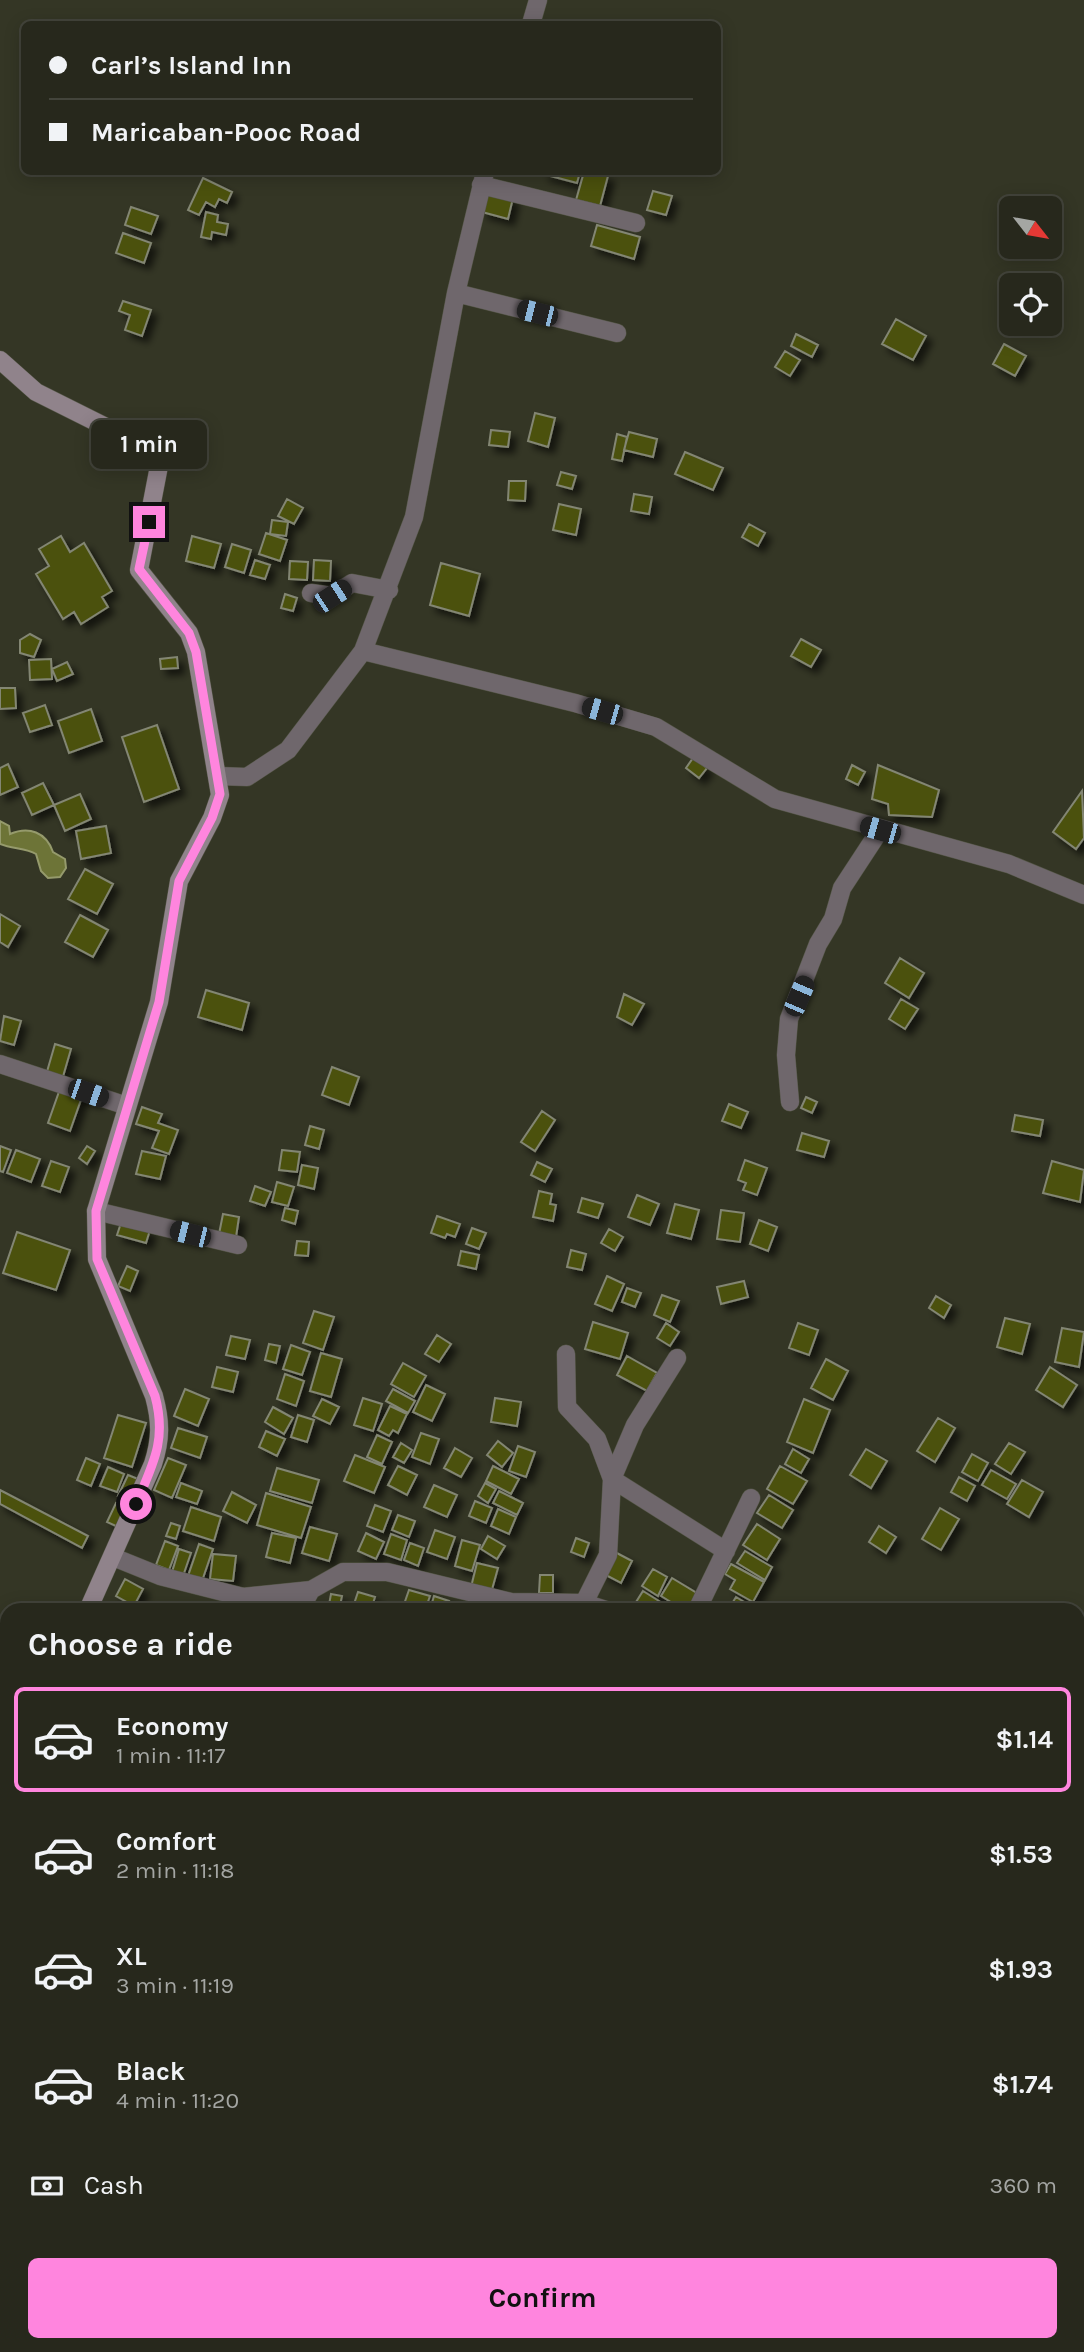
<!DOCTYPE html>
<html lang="en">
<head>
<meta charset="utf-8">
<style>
  :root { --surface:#27281c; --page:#2f3025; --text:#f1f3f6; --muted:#a4a6a3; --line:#43443b; --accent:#ff85de }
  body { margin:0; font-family:Karla,sans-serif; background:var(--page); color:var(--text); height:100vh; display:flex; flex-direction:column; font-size:26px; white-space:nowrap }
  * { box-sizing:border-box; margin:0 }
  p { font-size:23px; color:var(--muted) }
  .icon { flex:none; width:38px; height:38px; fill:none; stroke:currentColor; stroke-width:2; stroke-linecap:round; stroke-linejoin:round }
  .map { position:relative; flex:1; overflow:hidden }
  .details { position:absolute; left:0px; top:1603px; width:1085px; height:749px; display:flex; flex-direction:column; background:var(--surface); border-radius:21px 21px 0 0; box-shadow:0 4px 18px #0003,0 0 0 2px var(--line) }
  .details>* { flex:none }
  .banner { position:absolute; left:21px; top:21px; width:700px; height:154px; border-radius:10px; box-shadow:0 4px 18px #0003,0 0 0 2px var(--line); display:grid; align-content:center; height:154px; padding:0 28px; background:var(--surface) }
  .needle { width:46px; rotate:121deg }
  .fabs { position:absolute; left:999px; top:196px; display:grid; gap:14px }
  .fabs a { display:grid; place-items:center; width:63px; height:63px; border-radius:10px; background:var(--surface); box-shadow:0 4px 18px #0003,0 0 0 2px var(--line); font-size:35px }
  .end { position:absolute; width:32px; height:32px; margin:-16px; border:9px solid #ff85de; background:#111; box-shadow:0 0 0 4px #111 }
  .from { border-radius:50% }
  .bubble { position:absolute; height:49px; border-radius:10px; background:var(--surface); box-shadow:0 4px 18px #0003,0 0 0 2px var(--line); font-size:23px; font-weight:700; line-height:49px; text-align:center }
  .car { position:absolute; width:21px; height:42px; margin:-21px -10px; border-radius:9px; box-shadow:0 0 5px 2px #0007; background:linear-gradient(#222 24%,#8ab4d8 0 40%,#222 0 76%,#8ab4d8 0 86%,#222 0) }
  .banner b { display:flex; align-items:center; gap:24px; height:66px; font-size:26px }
  .banner b+b { border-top:2px solid var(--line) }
  .banner i { width:18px; height:18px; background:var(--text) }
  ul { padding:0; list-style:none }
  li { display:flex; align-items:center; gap:21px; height:105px; margin:0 14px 10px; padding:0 14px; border:4px solid transparent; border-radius:10px }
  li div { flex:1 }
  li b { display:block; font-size:26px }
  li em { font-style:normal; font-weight:700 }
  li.current { border-color:var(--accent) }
  li>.icon { width:63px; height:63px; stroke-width:1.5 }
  h2 { padding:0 28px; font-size:32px; line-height:84px }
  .pay { display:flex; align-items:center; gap:18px; height:77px; padding:0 28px; font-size:26px }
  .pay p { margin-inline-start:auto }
  .cta { display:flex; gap:14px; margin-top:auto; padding:14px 28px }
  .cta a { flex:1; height:80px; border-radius:10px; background:var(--accent); color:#111; font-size:28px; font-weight:700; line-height:80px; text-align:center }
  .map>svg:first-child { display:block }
  .green { fill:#3e4214 }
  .water { fill:#6d7437; stroke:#959a6c; stroke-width:2 }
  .building { fill:#4b5111; stroke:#838673; stroke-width:2; filter:url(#shadow) }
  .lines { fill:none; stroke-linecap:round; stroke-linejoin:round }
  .street-casing { stroke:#525444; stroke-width:19 }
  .secondary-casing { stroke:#525444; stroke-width:19 }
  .street { stroke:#6f676c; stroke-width:18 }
  .secondary { stroke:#90838b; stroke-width:18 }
  .route { stroke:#ff85de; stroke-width:9 }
</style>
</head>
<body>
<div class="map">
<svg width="1084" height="2352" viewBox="0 0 1084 2352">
  <defs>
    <filter id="shadow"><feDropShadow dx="6" dy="6" stdDeviation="3.5" flood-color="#0009"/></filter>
  </defs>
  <rect width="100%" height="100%" fill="#343625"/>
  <path class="green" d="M380 2345H604L598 2352H389Z"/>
  <path class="water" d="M0 821 9 826 10 834C29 826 46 832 53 852L65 859 66 868 60 877 48 878 41 871 36 854C26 848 12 849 0 844Z"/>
  <path class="building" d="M544 172H580L577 183 543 174Z
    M584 172 608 176 600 206 576 200Z
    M203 178 232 192 227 203 219 199 215 207 206 202 199 215 188 210Z
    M653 191 672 196 666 215 647 210Z
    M488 192 513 198 508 219 482 212Z
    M131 207 158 216 151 234 125 225Z
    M206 212 218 215 217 222 228 224 226 235 212 232 211 239 201 237Z
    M597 225 640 237 634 259 591 246Z
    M123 233 151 243 144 263 116 253Z
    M123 301 151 310 142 336 125 330 130 315 119 311Z
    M896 319 926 336 913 360 882 344Z
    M796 334 818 345 812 357 791 346Z
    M1004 344 1026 356 1015 376 993 364Z
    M785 351 800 360 790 376 775 367Z
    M535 413 555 418 548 447 528 441Z
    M491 430 510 432 508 447 489 445Z
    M629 432 657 439 653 457 624 450Z
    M617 434 627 437 622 461 612 459Z
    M685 452 723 468 713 490 675 474Z
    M561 472 576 476 572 489 557 485Z
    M509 481H526L525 501 508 500Z
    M634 494 652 497 649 514 631 511Z
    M287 499 303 508 294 524 278 516Z
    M559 504 581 509 576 535 553 530Z
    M272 520 288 522 286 536 270 534Z
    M749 524 765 533 758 546 742 537Z
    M266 533 287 540 280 561 259 554Z
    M61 536 70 552 84 543 112 591 102 597 108 607 81 624 74 612 63 619 36 574 49 566 39 549Z
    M192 536 221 544 214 568 186 561Z
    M232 544 251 550 244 573 225 567Z
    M255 560 270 565 265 579 250 575Z
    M314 560 331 561 330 581 313 580Z
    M290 561 308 562 307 580 289 579Z
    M441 563 480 574 469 616 430 605Z
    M285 594 297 598 293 611 281 608Z
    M30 634 41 640 34 657 20 653V640Z
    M801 639 821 650 811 667 791 656Z
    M177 657 178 668 161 669 160 659Z
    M51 659 52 679 30 680 29 660Z
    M67 662 73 674 57 681 52 669Z
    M0 688H15L16 708 0 709Z
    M45 705 52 725 30 732 23 713Z
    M91 709 102 741 69 753 58 721Z
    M157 725 179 789 144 802 122 737Z
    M693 758 707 768 699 778 686 768Z
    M8 764 18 787 0 795V768Z
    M852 765 865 772 858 785 846 779Z
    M878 765 939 790 932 817 889 815 888 804 872 799Z
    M43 783 54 805 32 815 22 793Z
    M1082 791 1084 838 1076 849 1053 832Z
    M80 794 91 819 65 831 54 805Z
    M106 826 111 853 81 859 76 831Z
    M85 869 113 884 97 914 68 899Z
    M0 914 20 926 8 947 0 942Z
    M80 915 108 930 93 957 65 942Z
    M900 958 924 973 909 998 885 983Z
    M206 990 249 1003 242 1030 198 1017Z
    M624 994 644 1004 632 1025 617 1017Z
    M901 999 918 1009 905 1029 889 1019Z
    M4 1016 21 1021 14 1045 0 1041Z
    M55 1044 71 1049 62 1080 46 1075Z
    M332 1067 359 1077 349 1105 322 1095Z
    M61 1086 83 1094 70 1131 48 1123Z
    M806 1097 817 1102 812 1113 801 1108Z
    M729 1104 748 1112 741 1128 722 1121Z
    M142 1107 162 1114 158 1123 178 1130 169 1154 152 1148 159 1131 136 1124Z
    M542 1111 555 1120 535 1151 521 1142Z
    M1015 1115 1043 1120 1040 1136 1012 1131Z
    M310 1126 324 1130 319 1149 305 1145Z
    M802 1133 829 1141 824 1157 797 1150Z
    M0 1146 11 1150 3 1172 0 1171Z
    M87 1146 95 1151 87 1164 79 1158Z
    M16 1150 40 1159 31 1182 7 1173Z
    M282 1150 300 1152 297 1172 279 1170Z
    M142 1151 166 1156 160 1179 136 1174Z
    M745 1160 767 1168 757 1195 743 1190 746 1183 738 1180Z
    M51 1161 69 1167 60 1192 42 1186Z
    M1052 1161 1084 1170 1080 1202 1043 1193Z
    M537 1162 552 1169 545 1182 531 1175Z
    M302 1165 318 1168 314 1189 298 1185Z
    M277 1182 294 1187 288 1206 272 1202Z
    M255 1186 271 1192 265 1206 250 1201Z
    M539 1191 552 1194 550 1204 556 1205 553 1221 533 1217Z
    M637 1195 659 1204 650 1225 628 1217Z
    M582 1198 603 1204 598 1218 578 1212Z
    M675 1204 699 1210 691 1239 667 1233Z
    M285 1208 298 1211 295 1224 282 1220Z
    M721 1210 744 1213 740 1242 717 1239Z
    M223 1214 239 1217 236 1237 219 1234Z
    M437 1216 460 1224 455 1237 447 1234 445 1238 431 1233Z
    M759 1220 777 1227 768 1251 750 1244Z
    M121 1223 150 1230 146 1243 117 1235Z
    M472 1228 486 1233 479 1249 466 1244Z
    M609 1229 623 1237 615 1251 601 1243Z
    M17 1232 70 1250 56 1290 3 1273Z
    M297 1241 309 1242 308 1256 295 1255Z
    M571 1250 586 1254 582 1270 567 1267Z
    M461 1251 479 1255 476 1269 458 1265Z
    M127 1266 138 1271 130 1291 118 1286Z
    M607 1276 624 1284 612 1311 595 1304Z
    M744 1281 748 1297 721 1304 717 1287Z
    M627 1288 641 1293 635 1307 622 1302Z
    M662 1295 679 1301 670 1322 654 1315Z
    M936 1296 951 1305 944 1318 929 1308Z
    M314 1311 334 1317 323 1350 303 1343Z
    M1005 1318 1030 1324 1022 1354 997 1347Z
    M593 1322 628 1333 620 1359 585 1349Z
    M666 1323 679 1332 670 1346 657 1338Z
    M798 1323 818 1330 809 1355 789 1348Z
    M1062 1328 1084 1332 1079 1367 1055 1362Z
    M437 1335 451 1344 439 1362 425 1354Z
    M231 1336 250 1340 245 1359 226 1355Z
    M269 1344 280 1346 276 1363 265 1360Z
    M291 1345 310 1352 302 1375 283 1369Z
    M321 1353 342 1359 331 1397 310 1391Z
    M627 1356 657 1373 647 1391 617 1375Z
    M826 1359 848 1371 833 1400 811 1388Z
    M403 1363 426 1376 414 1397 391 1384Z
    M217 1367 238 1372 233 1392 212 1387Z
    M1050 1367 1077 1385 1063 1407 1036 1390Z
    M285 1374 304 1381 296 1406 277 1399Z
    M426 1385 445 1394 432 1421 413 1412Z
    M185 1389 209 1399 198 1426 174 1416Z
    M393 1389 415 1401 408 1413 386 1401Z
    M363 1398 382 1404 373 1431 354 1425Z
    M495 1398 521 1402 517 1426 491 1422Z
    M322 1399 339 1407 330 1424 313 1416Z
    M804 1399 830 1410 813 1453 787 1442Z
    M390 1406 407 1414 398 1433 393 1430 389 1436 378 1430Z
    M273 1407 293 1418 284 1434 265 1422Z
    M118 1415 146 1423 132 1467 104 1458Z
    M298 1415 314 1420 307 1442 291 1437Z
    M938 1418 955 1428 935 1462 917 1451Z
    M178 1428 207 1437 200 1458 171 1448Z
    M266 1431 285 1439 277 1456 259 1447Z
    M421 1433 439 1439 430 1464 412 1457Z
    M377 1435 392 1442 382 1464 367 1457Z
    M498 1441 513 1453 502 1467 487 1455Z
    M401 1443 412 1450 404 1463 393 1457Z
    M1009 1443 1025 1452 1011 1474 995 1464Z
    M518 1446 535 1452 526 1477 509 1471Z
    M455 1448 472 1458 461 1477 444 1468Z
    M793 1449 809 1459 801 1473 785 1464Z
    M866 1449 887 1461 871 1488 850 1475Z
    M972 1454 988 1463 978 1481 962 1472Z
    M355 1455 385 1467 374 1493 344 1481Z
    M86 1458 100 1464 91 1486 77 1480Z
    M168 1458 186 1465 172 1498 154 1490Z
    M398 1466 417 1475 407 1495 388 1485Z
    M493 1466 519 1479 511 1494 486 1481Z
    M780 1466 807 1481 793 1504 767 1489Z
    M108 1467 124 1474 117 1492 100 1486Z
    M277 1468 319 1480 312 1503 270 1491Z
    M991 1470 1016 1484 1007 1499 982 1485Z
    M128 1475 138 1479 128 1500 118 1496Z
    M959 1477 975 1486 967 1501 951 1492Z
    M1022 1480 1043 1492 1029 1517 1007 1504Z
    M181 1483 202 1491 197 1504 176 1497Z
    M485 1483 496 1489 488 1503 478 1496Z
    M434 1485 457 1495 447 1517 424 1507Z
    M0 1490 88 1536 82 1548 0 1504Z
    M499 1491 523 1503 517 1515 493 1503Z
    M232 1492 256 1505 247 1523 223 1511Z
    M266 1493 311 1507 301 1538 257 1525Z
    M769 1495 793 1510 782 1528 757 1513Z
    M475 1501 492 1508 486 1523 469 1516Z
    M116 1503 127 1508 118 1527 107 1522Z
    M375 1505 391 1511 383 1532 367 1526Z
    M191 1507 221 1517 214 1541 183 1531Z
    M940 1508 959 1519 941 1550 922 1539Z
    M498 1509 516 1517 509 1534 491 1526Z
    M398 1515 415 1521 409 1537 392 1530Z
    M171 1523 180 1526 176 1539 166 1536Z
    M757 1524 780 1539 767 1560 743 1545Z
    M879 1526 896 1537 886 1553 869 1542Z
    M310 1527 337 1534 329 1561 302 1553Z
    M435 1530 455 1537 447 1559 427 1552Z
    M272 1533 296 1538 290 1563 266 1557Z
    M366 1533 384 1542 376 1559 358 1551Z
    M391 1534 407 1540 401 1560 384 1554Z
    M488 1536 505 1546 497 1559 481 1549Z
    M576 1538 589 1543 584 1557 571 1552Z
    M462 1540 480 1545 472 1571 455 1566Z
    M165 1541 178 1546 169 1570 156 1565Z
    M410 1543 424 1548 418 1566 404 1560Z
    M199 1544 213 1549 202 1581 188 1576Z
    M179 1549 191 1553 183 1576 172 1572Z
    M613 1551 632 1561 621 1583 602 1573Z
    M745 1551 772 1567 765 1580 737 1563Z
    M213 1554 236 1556 233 1581 210 1579Z
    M477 1563 498 1568 491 1593 471 1587Z
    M731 1564 764 1582 753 1602 730 1589 735 1580 725 1574Z
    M653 1569 667 1577 658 1596 642 1586Z
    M540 1575H553V1593H539Z
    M672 1578 700 1595 693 1609 687 1605 684 1610 661 1596Z
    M125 1579 143 1589 134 1606 116 1596Z
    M409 1590 430 1596 425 1610H402Z
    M643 1591 659 1601 654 1610H631Z
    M358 1592 375 1597 371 1610H352Z
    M331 1594 342 1596 339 1610H328Z
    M434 1596 449 1601 446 1610H430Z
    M736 1597 754 1608 752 1610H728Z
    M1078 1735 1084 1740 1081 1765 1078 1762Z"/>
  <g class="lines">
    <g class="street-casing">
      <path id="street" d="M531 24 538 0
        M481 185 636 223
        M456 293 617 333
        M311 593 332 596 352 583 389 590
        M363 651 575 703 656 727 775 799 1009 864 1084 895
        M218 776 247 777 288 750 363 651 414 517 456 293 485 172
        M0 1064 127 1106
        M790 1102 786 1055 789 1019 818 944 833 919 842 888 880 830
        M96 1211 238 1245
        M566 1354 567 1407 597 1439 612 1479 608 1555 584 1603
        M677 1358 635 1425 612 1479 726 1551
        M113 1557 160 1576 243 1597 311 1590 343 1572H387L511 1602 584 1603 606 1610
        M300 1610 311 1590
        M697 1610 751 1498
        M0 1914 7 1918
        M0 2170 7 2173
        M0 2351 3 2352"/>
    </g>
    <g class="secondary-casing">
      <path id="secondary" d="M0 360 36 392 144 446 159 466 139 570 189 633 196 652 220 795 212 818 179 881 159 1002 96 1211 97 1259 154 1396C161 1422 161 1439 153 1464L88 1610
        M0 1707 7 1700
        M1078 1810 1084 1804
        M615 2352 621 2345"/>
    </g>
    <use href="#street" class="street"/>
    <use href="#secondary" class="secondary"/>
  </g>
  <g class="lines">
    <path class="route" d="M136 1504C153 1464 167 1440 155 1396L97 1259 96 1211 159 1002 179 881 212 818 220 794 196 652 189 633 139 569 149 522"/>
  </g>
</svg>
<div class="fabs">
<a><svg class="needle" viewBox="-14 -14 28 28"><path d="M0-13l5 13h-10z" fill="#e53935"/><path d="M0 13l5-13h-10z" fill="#a4a6a3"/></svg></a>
<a><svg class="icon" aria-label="locate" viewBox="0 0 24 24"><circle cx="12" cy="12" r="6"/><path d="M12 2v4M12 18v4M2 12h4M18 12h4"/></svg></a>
</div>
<i class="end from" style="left:136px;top:1504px"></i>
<i class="end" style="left:149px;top:522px"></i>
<div class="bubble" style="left:91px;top:420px;width:116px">1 min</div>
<i class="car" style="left:537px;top:313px;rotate:284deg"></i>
<i class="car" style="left:332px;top:596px;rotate:57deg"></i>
<i class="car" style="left:602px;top:711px;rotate:286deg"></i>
<i class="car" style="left:880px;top:830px;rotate:286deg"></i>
<i class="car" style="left:799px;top:996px;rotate:23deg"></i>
<i class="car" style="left:88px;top:1093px;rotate:109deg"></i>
<i class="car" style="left:190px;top:1234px;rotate:284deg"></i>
<div class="banner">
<b><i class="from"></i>Carl’s Island Inn</b>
<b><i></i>Maricaban-Pooc Road</b>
</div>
<section class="details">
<h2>Choose a ride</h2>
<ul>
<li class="current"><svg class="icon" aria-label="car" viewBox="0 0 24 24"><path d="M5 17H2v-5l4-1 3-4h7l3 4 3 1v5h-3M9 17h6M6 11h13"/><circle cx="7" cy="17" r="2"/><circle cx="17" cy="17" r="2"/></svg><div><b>Economy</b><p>1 min · 11:17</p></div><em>$1.14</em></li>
<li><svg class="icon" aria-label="car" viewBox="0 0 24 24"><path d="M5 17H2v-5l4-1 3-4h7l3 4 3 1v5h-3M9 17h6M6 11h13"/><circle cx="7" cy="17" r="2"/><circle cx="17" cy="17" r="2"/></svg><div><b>Comfort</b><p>2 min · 11:18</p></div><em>$1.53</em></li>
<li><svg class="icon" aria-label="car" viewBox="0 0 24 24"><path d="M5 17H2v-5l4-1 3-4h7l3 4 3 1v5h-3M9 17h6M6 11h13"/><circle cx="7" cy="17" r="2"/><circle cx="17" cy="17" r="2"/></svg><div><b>XL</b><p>3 min · 11:19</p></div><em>$1.93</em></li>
<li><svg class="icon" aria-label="car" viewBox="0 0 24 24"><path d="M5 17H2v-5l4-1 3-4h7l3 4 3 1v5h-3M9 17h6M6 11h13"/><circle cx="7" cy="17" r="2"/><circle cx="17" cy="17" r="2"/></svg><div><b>Black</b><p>4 min · 11:20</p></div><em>$1.74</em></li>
</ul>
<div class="pay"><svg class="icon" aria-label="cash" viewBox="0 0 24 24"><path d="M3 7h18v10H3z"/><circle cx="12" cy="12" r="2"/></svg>Cash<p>360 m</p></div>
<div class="cta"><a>Confirm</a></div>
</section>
</div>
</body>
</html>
